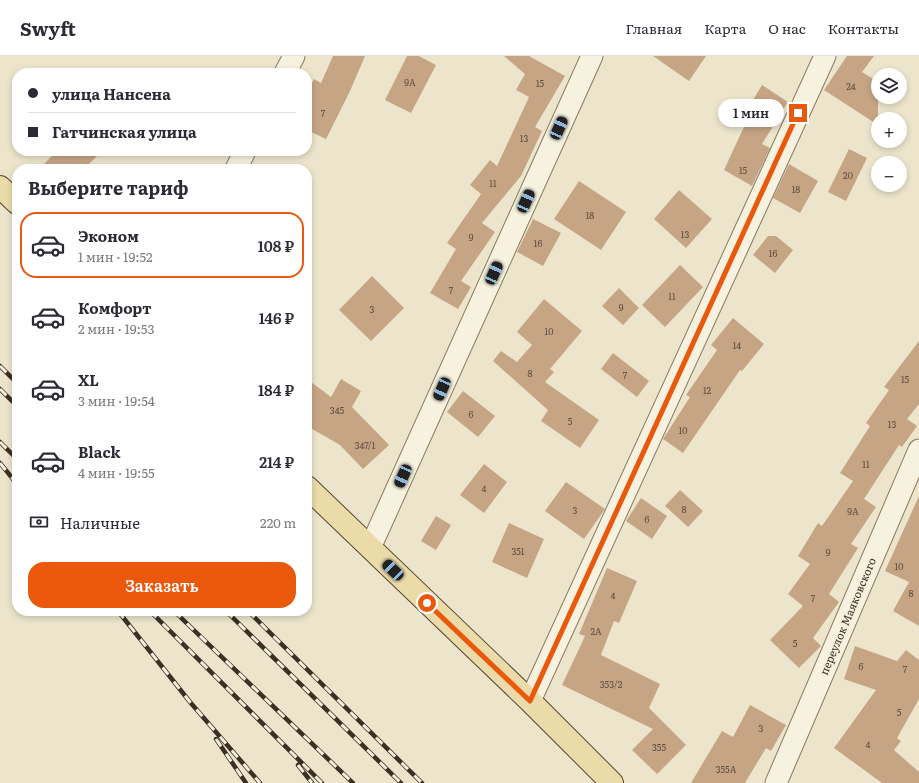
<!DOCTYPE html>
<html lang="ru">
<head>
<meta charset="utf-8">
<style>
  :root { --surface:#fff; --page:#f2f2f3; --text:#2b2b33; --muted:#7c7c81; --line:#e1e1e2; --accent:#ea580c }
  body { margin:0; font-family:Literata,serif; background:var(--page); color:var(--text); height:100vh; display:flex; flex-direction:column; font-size:15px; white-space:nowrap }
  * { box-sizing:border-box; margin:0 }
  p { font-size:13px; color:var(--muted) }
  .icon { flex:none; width:22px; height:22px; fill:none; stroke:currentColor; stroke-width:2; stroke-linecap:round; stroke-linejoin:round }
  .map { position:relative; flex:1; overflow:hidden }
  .sheet { position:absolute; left:12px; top:108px; width:300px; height:452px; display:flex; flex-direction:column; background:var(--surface); border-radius:16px; box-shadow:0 2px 6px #0003 }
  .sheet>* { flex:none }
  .top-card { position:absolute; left:12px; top:12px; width:300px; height:88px; border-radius:16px; box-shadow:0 2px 6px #0003; display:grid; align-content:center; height:88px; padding:0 16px; background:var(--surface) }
  .fabs { position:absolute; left:871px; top:12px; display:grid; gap:8px }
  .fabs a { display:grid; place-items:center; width:36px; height:36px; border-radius:50%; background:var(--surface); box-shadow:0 2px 6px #0003; font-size:20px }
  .end { position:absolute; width:18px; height:18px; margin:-9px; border:5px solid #ea580c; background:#fff; box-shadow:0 0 0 2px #fff }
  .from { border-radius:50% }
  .bubble { position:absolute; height:28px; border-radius:14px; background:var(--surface); box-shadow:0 2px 6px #0003; font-size:13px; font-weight:600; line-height:28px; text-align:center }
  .car { position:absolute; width:12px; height:24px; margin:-12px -6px; border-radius:5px; box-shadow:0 0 3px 1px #0007; background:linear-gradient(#222 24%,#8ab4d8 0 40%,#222 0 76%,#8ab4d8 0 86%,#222 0) }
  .top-card b { display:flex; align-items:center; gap:14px; height:38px; font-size:15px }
  .top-card b+b { border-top:1px solid var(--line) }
  .top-card i { width:10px; height:10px; background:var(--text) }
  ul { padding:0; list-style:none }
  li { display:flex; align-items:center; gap:12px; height:66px; margin:0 8px 6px; padding:0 8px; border:2px solid transparent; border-radius:16px }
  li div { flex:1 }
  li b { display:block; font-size:15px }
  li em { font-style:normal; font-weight:600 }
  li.active { border-color:var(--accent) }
  li>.icon { width:36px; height:36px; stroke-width:1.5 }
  h2 { padding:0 16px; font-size:18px; line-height:48px }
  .pay { display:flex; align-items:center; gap:10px; height:44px; padding:0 16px; font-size:15px }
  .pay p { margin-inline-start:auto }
  .button { display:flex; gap:8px; margin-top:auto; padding:8px 16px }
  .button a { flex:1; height:46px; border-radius:16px; background:var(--accent); color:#fff; font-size:16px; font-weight:600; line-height:46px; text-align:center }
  header { display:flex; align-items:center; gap:24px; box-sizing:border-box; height:56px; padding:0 20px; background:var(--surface); border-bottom:1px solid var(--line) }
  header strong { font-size:19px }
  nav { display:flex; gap:22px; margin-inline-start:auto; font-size:14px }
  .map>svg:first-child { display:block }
  .building { fill:#c6a585 }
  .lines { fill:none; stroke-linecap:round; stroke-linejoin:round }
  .street-casing { stroke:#887961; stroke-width:23 }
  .primary-casing { stroke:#564734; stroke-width:24 }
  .street { stroke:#f7f2df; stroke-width:21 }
  .primary { stroke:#eadba8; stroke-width:22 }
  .rail-casing { stroke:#3a3023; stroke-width:4.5 }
  .rail { stroke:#f4eedb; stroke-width:3; stroke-dasharray:9; stroke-linecap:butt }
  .route { stroke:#ea580c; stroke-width:5 }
  .labels { text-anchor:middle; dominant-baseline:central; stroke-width:3.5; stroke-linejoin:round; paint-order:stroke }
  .number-label { font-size:9px; fill:#5d4d3c }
  .street-label { font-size:11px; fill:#3a3023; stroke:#f4eedb }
</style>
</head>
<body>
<header>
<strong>Swyft</strong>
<nav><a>Главная</a><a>Карта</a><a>О нас</a><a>Контакты</a></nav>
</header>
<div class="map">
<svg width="919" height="727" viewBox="0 0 919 727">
  <rect width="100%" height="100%" fill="#ece5cc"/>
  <path class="building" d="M333 0H365L350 35 326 83 307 74V37L314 23 321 27Z
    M407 0H419L436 9 411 57 385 44Z
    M504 0H529L565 20 535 71 542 75 521 120 482 167 495 176 461 225 471 231 458 253 430 237 456 193 447 187 481 138 470 129 490 104 497 110 529 41 516 34 525 18Z
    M653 0H706L689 25Z
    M847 0H874L862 16 878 26V69L824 34Z
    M762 29 788 46 762 88 770 92 752 130 724 114 749 60 745 57Z
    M849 93 867 102 846 145 828 136Z
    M57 95H102L84 113H39Z
    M789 108 818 125 800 157 773 142Z
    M579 125 626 156 601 194 554 163Z
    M679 134 712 163 686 192 654 163Z
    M533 163 561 177 543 210 517 196Z
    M768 180H776L793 194 775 217 753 199Z
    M680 209 703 231 665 271 642 249Z
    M372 220 404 252 371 285 339 254Z
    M619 232 639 252 623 269 602 250Z
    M544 243 582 275 550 313 554 316 545 326 599 364 580 392 541 365 548 354 493 305 501 295 517 306 532 289 517 276Z
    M733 262 764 288 742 315 740 314 683 397 663 383 690 341 686 339 717 294 711 289Z
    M919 285V348L907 363 917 370 902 391 899 389 864 443 876 451 851 488 858 492 829 538 839 546 813 582 821 590 799 612 770 584 803 550 788 538 810 508 798 500 818 467 822 470 853 425 840 417 870 370 866 367 889 334 884 331Z
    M613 297 649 325 637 341 601 313Z
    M307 323 331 341 341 323 361 335 352 351 389 389 363 413 340 389 307 370Z
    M463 335 495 360 478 381 447 356Z
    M484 408 507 426 484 457 460 439Z
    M566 426 605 453 584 483 545 455Z
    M680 434 703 455 688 471 665 450Z
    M919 440V570L893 555 909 526 885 515Z
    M641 442 667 460 652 483 626 465Z
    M436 460 451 469 436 494 421 485Z
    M509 467 544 483 527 522 492 506Z
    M607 512 637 525 619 567 614 565 601 599 660 628 649 652 686 689 657 718 632 694 653 673 562 629 585 580 579 578Z
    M855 590 897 605 906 594 919 604V643L897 682 901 685 894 694 919 716V727H882L834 692 876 634 844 623Z
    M750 649 786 669 771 695 766 692 745 727H691L722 675 733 681Z"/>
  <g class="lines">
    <g class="street-casing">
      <path id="street" d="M285 17 294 0
        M236 113 245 95
        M370 492 592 0
        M530 645 825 0
        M776 727 919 394"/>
    </g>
    <g class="primary-casing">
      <path id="primary" d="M0 131 17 147
        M307 431 530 645 612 727"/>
    </g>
    <use href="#street" class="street"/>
    <use href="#primary" class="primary"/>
    <g class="rail-casing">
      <path id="rail" d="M0 310 17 327
        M0 333 17 350
        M0 386 17 403
        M0 407 17 428
        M118 555 190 646 260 727
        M150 555 322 727
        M174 555 353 727
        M226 555 401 727
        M248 555 422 727
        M216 683 246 727
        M298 709 312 727"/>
    </g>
    <use href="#rail" class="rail"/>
  </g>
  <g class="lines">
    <path class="route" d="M427 547 530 645 798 57"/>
  </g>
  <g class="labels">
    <g class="number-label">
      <text x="410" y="26">9А</text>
      <text x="540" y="27">15</text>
      <text x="851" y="30">24</text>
      <text x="323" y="57">7</text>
      <text x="524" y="82">13</text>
      <text x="743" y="114">15</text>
      <text x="848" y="119">20</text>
      <text x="493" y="127">11</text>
      <text x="796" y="133">18</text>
      <text x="590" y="159">18</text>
      <text x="685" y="178">13</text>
      <text x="471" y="181">9</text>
      <text x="538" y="187">16</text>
      <text x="773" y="197">16</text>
      <text x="451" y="234">7</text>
      <text x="672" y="240">11</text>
      <text x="621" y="251">9</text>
      <text x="372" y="253">3</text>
      <text x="549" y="275">10</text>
      <text x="737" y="289">14</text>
      <text x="530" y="317">8</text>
      <text x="625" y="319">7</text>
      <text x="905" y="323">15</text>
      <text x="707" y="334">12</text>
      <text x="337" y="354">345</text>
      <text x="471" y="358">6</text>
      <text x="570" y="365">5</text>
      <text x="892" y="368">13</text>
      <text x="683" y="374">10</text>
      <text x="365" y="389">347/1</text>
      <text x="866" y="408">11</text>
      <text x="484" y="432">4</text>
      <text x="684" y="453">8</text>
      <text x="575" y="454">3</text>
      <text x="853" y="455">9А</text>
      <text x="647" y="463">6</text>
      <text x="518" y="495">351</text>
      <text x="828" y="496">9</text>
      <text x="899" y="510">10</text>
      <text x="911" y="537">8</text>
      <text x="613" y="539">4</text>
      <text x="813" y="542">7</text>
      <text x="596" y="575">2А</text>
      <text x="795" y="587">5</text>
      <text x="861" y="610">6</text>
      <text x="905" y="613">7</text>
      <text x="611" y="628">353/2</text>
      <text x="899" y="656">5</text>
      <text x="761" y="672">3</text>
      <text x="868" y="688">4</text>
      <text x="659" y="691">355</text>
      <text x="726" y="713">355А</text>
    </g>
    <g class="street-label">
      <text transform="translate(847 560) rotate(-67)">переулок Маяковского</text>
    </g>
  </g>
</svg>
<div class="fabs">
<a><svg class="icon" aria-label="layers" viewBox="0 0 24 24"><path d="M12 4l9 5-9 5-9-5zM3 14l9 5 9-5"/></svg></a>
<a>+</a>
<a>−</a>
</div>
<i class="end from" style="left:427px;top:547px"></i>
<i class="end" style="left:798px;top:57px"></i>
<div class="bubble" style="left:718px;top:43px;width:66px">1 мин</div>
<i class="car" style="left:559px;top:72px;rotate:24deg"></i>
<i class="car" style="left:526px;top:145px;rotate:24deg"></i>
<i class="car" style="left:494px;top:217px;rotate:24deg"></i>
<i class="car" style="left:442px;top:333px;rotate:204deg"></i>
<i class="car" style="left:403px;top:420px;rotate:204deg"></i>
<i class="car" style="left:393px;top:514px;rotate:314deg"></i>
<div class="top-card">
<b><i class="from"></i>улица Нансена</b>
<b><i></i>Гатчинская улица</b>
</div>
<section class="sheet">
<h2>Выберите тариф</h2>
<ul>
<li class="active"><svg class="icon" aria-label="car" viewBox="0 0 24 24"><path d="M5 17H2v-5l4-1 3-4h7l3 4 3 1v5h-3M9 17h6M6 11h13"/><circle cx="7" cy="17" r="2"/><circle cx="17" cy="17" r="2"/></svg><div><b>Эконом</b><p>1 мин · 19:52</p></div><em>108 ₽</em></li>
<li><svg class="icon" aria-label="car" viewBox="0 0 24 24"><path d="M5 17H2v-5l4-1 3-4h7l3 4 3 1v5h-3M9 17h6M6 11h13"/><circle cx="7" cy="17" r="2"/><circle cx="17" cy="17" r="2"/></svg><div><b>Комфорт</b><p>2 мин · 19:53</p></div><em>146 ₽</em></li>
<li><svg class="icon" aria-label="car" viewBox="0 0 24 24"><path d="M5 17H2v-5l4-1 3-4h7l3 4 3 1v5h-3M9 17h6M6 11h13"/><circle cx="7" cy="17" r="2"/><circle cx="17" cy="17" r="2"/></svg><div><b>XL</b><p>3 мин · 19:54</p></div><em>184 ₽</em></li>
<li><svg class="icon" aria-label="car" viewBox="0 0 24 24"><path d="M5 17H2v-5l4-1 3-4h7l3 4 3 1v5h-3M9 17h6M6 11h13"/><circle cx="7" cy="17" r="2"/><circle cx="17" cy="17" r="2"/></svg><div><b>Black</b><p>4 мин · 19:55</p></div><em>214 ₽</em></li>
</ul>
<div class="pay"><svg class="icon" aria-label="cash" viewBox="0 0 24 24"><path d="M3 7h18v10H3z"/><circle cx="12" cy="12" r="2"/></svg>Наличные<p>220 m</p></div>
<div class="button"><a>Заказать</a></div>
</section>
</div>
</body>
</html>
